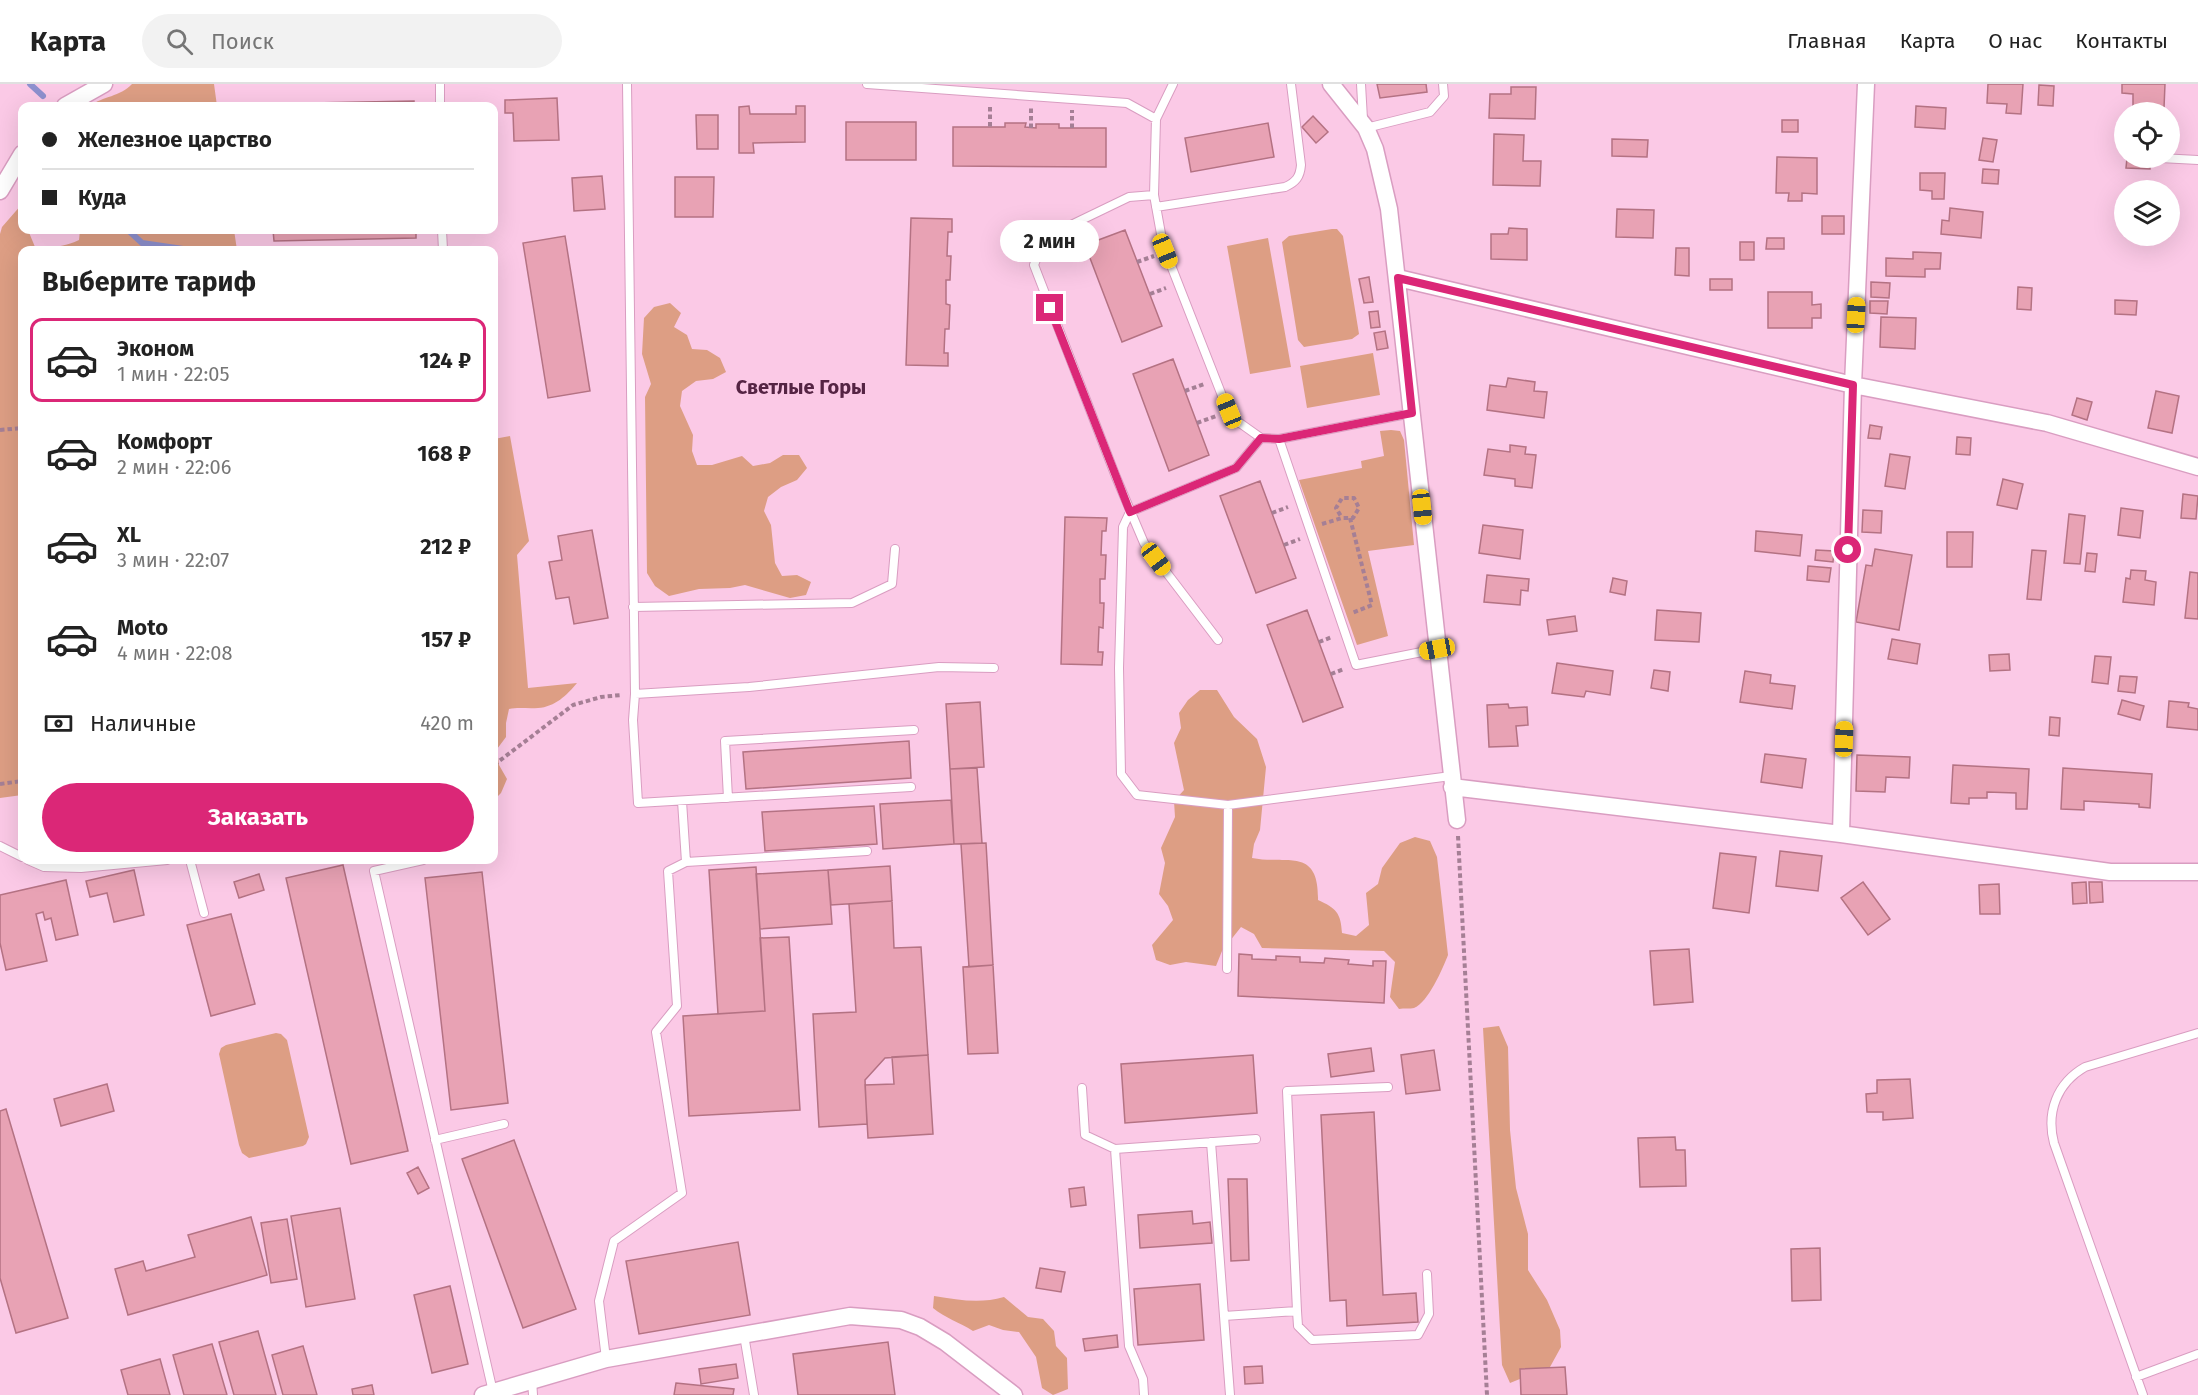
<!DOCTYPE html>
<html lang="ru">
<head>
<meta charset="utf-8">
<style>
  :root { --surface:#fff; --page:#f2f2f2; --text:#222; --muted:#767676; --line:#e0e0e0; --accent:#db2777 }
  body { margin:0; font-family:"Fira Sans",sans-serif; background:var(--page); color:var(--text); height:100vh; display:flex; flex-direction:column; font-size:22px; white-space:nowrap }
  * { box-sizing:border-box; margin:0 }
  p { font-size:20px; color:var(--muted) }
  .icon { flex:none; width:33px; height:33px; fill:none; stroke:currentColor; stroke-width:2; stroke-linecap:round; stroke-linejoin:round }
  .map { position:relative; flex:1; overflow:hidden }
  .side { position:absolute; left:18px; top:162px; width:480px; height:618px; display:flex; flex-direction:column; background:var(--surface); border-radius:12px; box-shadow:0 6px 24px #0002 }
  .side>* { flex:none }
  .guide { position:absolute; left:18px; top:18px; width:480px; height:132px; border-radius:12px; box-shadow:0 6px 24px #0002; display:grid; align-content:center; height:132px; padding:0 24px; background:var(--surface) }
  .controls { position:absolute; left:2114px; top:18px; display:grid; gap:12px }
  .controls a { display:grid; place-items:center; width:66px; height:66px; border-radius:50%; background:var(--surface); box-shadow:0 6px 24px #0002; font-size:30px }
  .end { position:absolute; width:27px; height:27px; margin:-14px; border:8px solid #db2777; background:#fff; box-shadow:0 0 0 3px #fff }
  .from { border-radius:50% }
  .bubble { position:absolute; height:42px; border-radius:21px; background:var(--surface); box-shadow:0 6px 24px #0002; font-size:20px; font-weight:700; line-height:42px; text-align:center }
  .car { position:absolute; width:18px; height:36px; margin:-18px -9px; border-radius:8px; box-shadow:0 0 4px 2px #0007; background:linear-gradient(#f5c518 24%,#345 0 40%,#f5c518 0 76%,#345 0 86%,#f5c518 0) }
  .guide b { display:flex; align-items:center; gap:21px; height:57px; font-size:22px }
  .guide b+b { border-top:2px solid var(--line) }
  .guide i { width:15px; height:15px; background:var(--text) }
  ul { padding:0; list-style:none }
  li { display:flex; align-items:center; gap:18px; height:84px; margin:0 12px 9px; padding:0 12px; border:3px solid transparent; border-radius:12px }
  li div { flex:1 }
  li b { display:block; font-size:22px }
  li em { font-style:normal; font-weight:700 }
  li.current { border-color:var(--accent) }
  li>.icon { width:54px; height:54px; stroke-width:1.5 }
  h2 { padding:0 24px; font-size:27px; line-height:72px }
  .pay { display:flex; align-items:center; gap:15px; height:66px; padding:0 24px; font-size:22px }
  .pay p { margin-inline-start:auto }
  .primary-button { display:flex; gap:12px; margin-top:auto; padding:12px 24px }
  .primary-button a { flex:1; height:69px; border-radius:36px; background:var(--accent); color:#fff; font-size:24px; font-weight:700; line-height:69px; text-align:center }
  header { display:flex; align-items:center; gap:36px; box-sizing:border-box; height:84px; padding:0 30px; background:var(--surface); border-bottom:2px solid var(--line) }
  header strong { font-size:28px }
  nav { display:flex; gap:33px; margin-inline-start:auto; font-size:21px }
  .search { width:420px; height:54px; background:var(--page); display:flex; align-items:center; gap:15px; box-sizing:border-box; padding:0 21px; border-radius:33px; color:var(--muted); font-size:22px }
  .map>svg:first-child { display:block }
  .green { fill:#dd9e84 }
  .lines { fill:none; stroke-linecap:round; stroke-linejoin:round }
  .stream { stroke:#8e90ce; stroke-width:6 }
  .building { fill:#e8a2b4; stroke:#b47283; stroke-width:1.5 }
  .service-casing { stroke:#d99dc1; stroke-width:10 }
  .minor-casing { stroke:#d99dc1; stroke-width:19 }
  .path { stroke:#a57f95; stroke-width:4; stroke-dasharray:4.5 3; stroke-linecap:butt }
  .service { stroke:#fff; stroke-width:8 }
  .minor { stroke:#fff; stroke-width:16 }
  .route { stroke:#db2777; stroke-width:8 }
  .labels { text-anchor:middle; dominant-baseline:central; stroke-width:5; stroke-linejoin:round; paint-order:stroke }
  .quarter-label { font-size:20px; font-weight:bold; fill:#552444; stroke:#fbc9e6 }
</style>
</head>
<body>
<header>
<strong>Карта</strong>
<div class="search"><svg class="icon" aria-label="search" viewBox="0 0 24 24"><circle cx="10" cy="10" r="6"/><path d="M15 15l6 6"/></svg>Поиск</div>
<nav><a>Главная</a><a>Карта</a><a>О нас</a><a>Контакты</a></nav>
</header>
<div class="map">
<svg width="2198" height="1311" viewBox="0 0 2198 1311">
  <rect width="100%" height="100%" fill="#fbc9e6"/>
  <path class="green" d="M132 0H214L217 22H90C103 12 120 13 132 0Z
    M22 120V146H28L35 163C51 164 64 163 79 156L80 146H234L237 166H22V711L0 714V150L2 143Z
    M1332 145H1337L1343 152 1359 250 1352 255 1304 263 1298 256 1282 158 1289 152Z
    M1268 154 1291 283 1250 290 1227 162Z
    M670 219 681 229 674 243 687 251 692 265 707 266 720 274 726 288 713 295 696 297 682 307 680 322 693 351 692 367 697 381H712L742 372 753 382 770 379 783 371H799L807 384 797 396 781 403 768 413 764 427 771 441 775 479 782 492 797 491 811 498 806 511 790 514 745 501 730 504 699 505 669 512 655 502 647 489 645 313 651 300 642 270 644 234 654 223Z
    M1373 269 1380 311 1307 324 1300 282Z
    M1391 346 1400 347 1404 356 1414 461 1368 467 1388 552 1357 561 1299 396 1362 384 1361 377 1384 372 1380 347Z
    M510 352 529 457 517 471 528 604 577 599C567 611 555 623 538 624 528 625 519 623 509 625L506 639V653L497 665 499 681 507 695 501 709 494 716V355Z
    M1200 606H1217L1234 633 1257 655 1266 683 1260 746 1254 760 1252 774C1286 781 1319 762 1318 816 1336 824 1341 829 1342 849L1356 852 1369 841 1366 809 1378 800 1382 784 1400 759 1415 753 1430 757 1437 773 1448 871C1443 884 1428 919 1414 924 1410 925 1404 924 1399 925L1390 913 1395 878 1384 867 1262 864 1254 850 1241 843 1222 867 1216 882 1186 878 1170 881 1156 876 1152 861 1173 836 1168 822 1159 810 1165 779 1161 764 1175 733 1174 717 1184 706 1174 659 1181 644 1179 629 1188 616Z
    M1499 942 1508 963 1510 1046 1516 1104 1528 1150V1186L1547 1216 1560 1246 1561 1263 1550 1283 1510 1299 1502 1281 1483 944Z
    M276 949 281 950 287 956 309 1053 306 1060 303 1062 249 1074 242 1069 239 1061 219 970 221 964 226 961Z
    M934 1212C959 1216 980 1220 1004 1213L1028 1233 1043 1235 1054 1247 1056 1262 1067 1274 1068 1305 1053 1311 1042 1304 1036 1273 1019 1248 1003 1246 989 1241 973 1247C959 1238 945 1234 933 1224Z"/>
  <g class="lines">
    <path class="stream" d="M30 0 43 12
      M128 146 142 159 190 166"/>
  </g>
  <path class="building" d="M1377 0H1426L1427 8 1380 14Z
    M1988 0H2023L2021 30 2006 29 2007 20 1987 19Z
    M2122 0H2165L2164 24 2133 22V10L2122 9Z
    M2039 1 2054 2 2053 22 2038 21Z
    M1511 3H1536L1535 35 1489 34 1490 10H1511Z
    M557 14 559 56 514 57 513 29H505V16Z
    M414 17V22H259V20Z
    M749 22 750 30H796V22H805V58L753 59 754 69H739V23Z
    M1916 22 1946 24 1945 45 1915 43Z
    M696 31H718V65H697Z
    M1313 32 1328 48 1316 59 1302 43Z
    M1782 36H1798V48H1782Z
    M846 38H916V76H846Z
    M1005 39H1026L1025 43 1036 44V40H1059V44H1106V83L953 82V43H1005Z
    M1268 39 1274 73 1191 88 1185 54Z
    M1494 50 1524 51 1523 77H1541L1540 102 1493 101Z
    M1983 54 1997 56 1993 78 1979 76Z
    M1612 55 1648 56 1647 73 1612 72Z
    M1777 73 1817 74V110L1802 109V117H1788L1789 109H1776Z
    M2127 74H2150V85L2126 84Z
    M1983 85 1999 86 1998 100 1982 99Z
    M1920 89H1945L1944 115H1932V107L1920 106Z
    M602 92 605 125 574 127 572 94Z
    M675 93H714L713 133H675Z
    M1950 124 1983 128 1981 154 1941 150 1942 136 1949 137Z
    M1617 125 1654 126 1653 154 1616 153Z
    M1822 132H1844V150H1822Z
    M911 134 952 135V148H948L947 172H951L950 196H946V220L950 221 949 245H945L944 269H948V282L906 281Z
    M1509 144 1527 145V176L1491 175V150H1508Z
    M273 146H416V154L274 157Z
    M1125 146 1162 242 1122 258 1085 161Z
    M565 152 590 307 548 314 523 159Z
    M1767 154H1784V165H1766Z
    M1740 158H1754V176H1740Z
    M1676 164H1689V192L1675 191Z
    M1913 168 1941 169 1940 185H1925V193L1886 192V174L1913 175Z
    M1369 193 1373 218 1364 219 1359 195Z
    M1710 195H1732V206H1710Z
    M1871 198 1890 199 1889 214 1871 213Z
    M2018 203 2032 204 2031 226 2017 225Z
    M1768 208H1812V221L1821 220V234H1812V244H1768Z
    M2115 216 2137 217 2136 231 2115 230Z
    M1870 217H1888L1887 230 1870 229Z
    M1378 227 1380 243 1371 244 1369 228Z
    M1881 233 1916 234 1915 265 1880 263Z
    M1385 247 1388 264 1377 266 1374 249Z
    M1173 275 1209 371 1169 387 1133 290Z
    M1508 294 1535 298 1534 307 1547 308 1544 334 1487 326 1490 301 1506 303Z
    M2156 307 2179 312 2172 349 2148 344Z
    M2077 314 2092 318 2087 336 2072 331Z
    M1870 341 1882 343 1880 355 1868 354Z
    M1957 353 1971 354 1970 371 1956 370Z
    M1510 361 1526 363 1525 370 1536 371 1532 404 1515 402V395L1484 391 1488 365 1510 368Z
    M1890 370 1910 373 1905 405 1885 402Z
    M2003 395 2023 400 2017 425 1997 421Z
    M1260 397 1296 494 1256 509 1220 412Z
    M2183 410 2198 412 2196 435 2181 434Z
    M2121 424 2143 427 2140 454 2118 451Z
    M1863 426 1882 427 1881 449 1862 448Z
    M2069 430 2085 432 2080 480 2064 479Z
    M1065 433 1107 434 1106 447H1102L1101 471H1106L1105 495H1100V519H1104L1103 544 1099 543 1098 568H1103L1102 581 1061 580Z
    M1483 441 1523 446 1520 475 1479 469Z
    M592 446 608 534 574 540 569 513 556 515 549 478 562 476 558 452Z
    M1756 447 1802 451 1800 472 1755 467Z
    M1947 448H1973L1972 483H1947Z
    M1875 465 1912 471 1899 546 1856 538 1866 481 1872 482Z
    M1816 466 1834 467 1833 478 1815 476Z
    M2032 466 2046 467 2041 516 2027 515Z
    M2087 469 2097 470 2095 488 2085 487Z
    M1808 482 1831 484 1829 498 1807 496Z
    M2131 486 2146 487 2145 496 2156 498 2154 521 2123 518 2126 494 2130 495Z
    M2190 488 2198 489V535L2185 534Z
    M1487 491 1529 495 1528 507 1521 506 1520 521 1484 518Z
    M1613 494 1627 497 1625 511 1610 508Z
    M1307 526 1343 623 1303 638 1267 541Z
    M1657 526 1701 529 1699 558 1655 556Z
    M1575 532 1577 547 1549 551 1547 536Z
    M1892 555 1920 560 1917 580 1888 575Z
    M2009 570 2010 586 1990 587 1989 571Z
    M2095 572 2111 573 2108 600 2092 598Z
    M1557 579 1613 587 1610 611 1586 607 1584 613 1552 609Z
    M1654 586 1670 588 1668 607 1651 604Z
    M1745 587 1771 591 1770 599 1795 602 1792 625 1740 618Z
    M2120 592 2137 593 2135 609 2118 607Z
    M2122 616 2144 622 2140 636 2118 630Z
    M2169 617 2189 619 2188 623 2198 625V646L2167 643Z
    M980 618 984 683 950 685 946 620Z
    M1508 620 1509 624 1527 623 1528 641 1516 642 1518 662 1489 663 1487 621Z
    M2050 633 2060 634 2059 652 2049 651Z
    M909 657 911 694 746 705 743 668Z
    M1765 670 1806 675 1802 704 1761 698Z
    M1857 671 1910 673 1909 694 1886 693 1885 708 1856 707Z
    M1953 681 2029 685 2027 725H2016V709L1987 708V714H1969V720L1951 719Z
    M977 684 982 759 954 760 950 685Z
    M2063 684 2152 690 2150 724 2139 723V720L2084 717V726L2061 725Z
    M951 716 954 760 883 765 880 720Z
    M874 722 877 760 765 767 762 728Z
    M986 759 993 881 969 883 961 760Z
    M1780 767 1822 772 1818 807 1776 802Z
    M1720 769 1756 773 1749 829 1713 824Z
    M343 781 408 1067 351 1080 286 794Z
    M890 782 892 817 831 821 828 786Z
    M756 783 765 927 718 930 709 786Z
    M134 786 144 831 114 838 107 809 90 813 86 797Z
    M828 786 832 840 760 845 756 790Z
    M482 788 508 1019 451 1026 425 794Z
    M259 790 264 806 239 814 234 798Z
    M66 796 78 851 56 856 51 834 45 836 43 828 36 830 47 877 6 886 0 859V811Z
    M1863 798 1890 835 1868 851 1841 814Z
    M2086 798 2087 819 2073 820 2072 799Z
    M2089 798H2102L2103 818 2090 819Z
    M1999 800 2000 830H1980L1979 801Z
    M892 817 894 864 921 863 928 971 885 974 865 996 867 1040 819 1043 813 930 856 928 849 820Z
    M231 830 255 920 211 932 187 841Z
    M789 853 800 1026 689 1032 683 932 765 927 760 854Z
    M1689 865 1693 918 1654 921 1650 867Z
    M1239 870 1252 871V875L1276 876V872L1300 873V878L1324 879 1325 874 1349 876 1348 880 1373 882V877H1386L1384 919 1238 912Z
    M993 881 998 969 968 970 963 883Z
    M1371 964 1374 987 1331 993 1328 970Z
    M1434 966 1440 1006 1406 1010 1401 971Z
    M928 971 933 1050 868 1054 865 1001 894 1000 892 973Z
    M1253 971 1257 1029 1125 1039 1121 980Z
    M1910 995 1913 1034 1883 1036V1028H1867L1866 1010 1877 1009V996Z
    M107 1000 114 1027 61 1042 54 1015Z
    M6 1025 68 1234 16 1249 0 1194V1027Z
    M1374 1028 1383 1211 1416 1209 1418 1238 1347 1242 1346 1216 1330 1217 1321 1031Z
    M1675 1053 1676 1066H1685L1686 1102 1640 1103 1638 1054Z
    M514 1056 576 1225 523 1244 462 1075Z
    M418 1083 429 1104 418 1110 407 1089Z
    M1228 1095H1247L1249 1176 1231 1177Z
    M1084 1103 1086 1121 1071 1123 1069 1105Z
    M340 1124 355 1215 306 1223 291 1132Z
    M1192 1127 1193 1140 1210 1138 1212 1159 1140 1164 1138 1131Z
    M251 1133 267 1191 128 1231 115 1185 143 1177 146 1187 195 1173 188 1151Z
    M287 1135 297 1195 271 1199 261 1139Z
    M738 1158 750 1231 639 1250 626 1177Z
    M1820 1164 1821 1216 1792 1217 1791 1165Z
    M1040 1184 1065 1188 1061 1208 1036 1204Z
    M1200 1200 1204 1256 1138 1261 1134 1205Z
    M450 1202 468 1280 432 1289 414 1211Z
    M258 1247 276 1311H234L219 1258Z
    M1117 1251 1118 1263 1085 1267 1083 1255Z
    M888 1258 895 1311H798L793 1270Z
    M212 1260 227 1311H184L173 1271Z
    M303 1262 317 1311H283L272 1271Z
    M160 1275 170 1311H128L121 1286Z
    M736 1280 738 1294 701 1300 699 1285Z
    M1262 1282 1263 1299 1245 1300 1244 1283Z
    M1565 1283 1567 1311H1521L1520 1285Z
    M676 1299 734 1305 733 1311H674Z
    M372 1301 374 1311H353L352 1305Z"/>
  <g class="lines">
    <g class="service-casing">
      <path id="service" d="M440 0V22
        M627 0 635 610 633 636 638 719 911 703
        M867 0 1127 19 1156 35
        M1173 0 1156 35 1154 111 1163 161 1230 332 1261 354 1279 355 1412 329
        M1361 0 1363 35
        M1366 44 1430 28 1444 12 1443 0
        M2160 74 2198 76
        M1154 111 1129 113 1044 154 1034 181 1116 393 1144 459 1218 556
        M1156 123 1285 103C1296 98 1300 93 1301 81L1291 0
        M442 146 443 166
        M1261 354 1236 384 1130 428 1123 443 1119 584 1121 690 1137 711 1228 721 1451 692
        M1279 355 1356 581 1437 565
        M633 523 852 519 892 500 895 465
        M635 610 749 603 939 583 994 584
        M728 714 725 657 914 646
        M0 762 22 773
        M28 776 44 783 81 784 167 776
        M190 776 204 829
        M423 776 374 787 493 1308
        M686 778 867 767
        M1227 885 1228 721
        M1082 1004 1085 1051 1115 1065
        M435 1056 504 1040
        M1211 1058 1224 1232
        M1297 1227 1298 1242 1312 1256 1418 1251 1429 1230 1427 1190
        M744 1251 754 1311
        M606 1275 599 1217 614 1157 682 1109 656 948 677 922 668 787 686 778 682 717
        M2136 1293 2198 1270
        M532 1296 533 1311
        M1144 1311 1143 1295 1129 1262 1115 1065 1256 1055
        M1230 1311 1224 1232 1297 1227 1287 1007 1388 1003
        M2143 1311 2054 1059C2046 1028 2057 999 2085 983L2198 949"/>
    </g>
    <g class="minor-casing">
      <path id="minor" d="M1331 0 1366 44 1375 65 1389 125 1457 736
        M65 22 104 0
        M0 107 22 70
        M1398 194 1853 301 2047 339 2198 383
        M1452 703 1841 750 2110 788H2198
        M1841 750 1853 301 1866 0
        M483 1311 606 1275 850 1232 901 1236 920 1243 945 1258 1014 1311"/>
    </g>
    <path class="path" d="M990 23V43
      M1031 44V23
      M1072 44V26
      M1137 178 1154 172
      M1150 210 1166 204
      M1185 307 1204 300
      M1197 339 1216 332
      M0 346 22 344
      M1272 429 1288 423
      M1350 434 1372 521 1352 529
      M1322 440 1342 434H1353L1359 424 1354 414H1342L1336 424 1342 434
      M1284 461 1300 455
      M1319 558 1332 553
      M1331 590 1344 585
      M494 681 573 621 601 613 621 611
      M0 700 22 697
      M1458 752 1487 1311"/>
    <use href="#service" class="service"/>
    <use href="#minor" class="minor"/>
  </g>
  <g class="lines">
    <path class="route" d="M1050 224 1130 428 1236 384 1261 354 1279 355 1412 329 1398 194 1853 301 1848 466"/>
  </g>
  <g class="labels">
    <g class="quarter-label">
      <text x="801" y="303">Светлые Горы</text>
    </g>
  </g>
</svg>
<div class="controls">
<a><svg class="icon" aria-label="locate" viewBox="0 0 24 24"><circle cx="12" cy="12" r="6"/><path d="M12 2v4M12 18v4M2 12h4M18 12h4"/></svg></a>
<a><svg class="icon" aria-label="layers" viewBox="0 0 24 24"><path d="M12 4l9 5-9 5-9-5zM3 14l9 5 9-5"/></svg></a>
</div>
<i class="end from" style="left:1848px;top:466px"></i>
<i class="end" style="left:1050px;top:224px"></i>
<div class="bubble" style="left:1000px;top:136px;width:99px">2 мин</div>
<i class="car" style="left:1165px;top:167px;rotate:158deg"></i>
<i class="car" style="left:1856px;top:231px;rotate:3deg"></i>
<i class="car" style="left:1229px;top:327px;rotate:338deg"></i>
<i class="car" style="left:1422px;top:423px;rotate:174deg"></i>
<i class="car" style="left:1156px;top:475px;rotate:143deg"></i>
<i class="car" style="left:1437px;top:565px;rotate:259deg"></i>
<i class="car" style="left:1844px;top:655px;rotate:2deg"></i>
<div class="guide">
<b><i class="from"></i>Железное царство</b>
<b><i></i>Куда</b>
</div>
<section class="side">
<h2>Выберите тариф</h2>
<ul>
<li class="current"><svg class="icon" aria-label="car" viewBox="0 0 24 24"><path d="M5 17H2v-5l4-1 3-4h7l3 4 3 1v5h-3M9 17h6M6 11h13"/><circle cx="7" cy="17" r="2"/><circle cx="17" cy="17" r="2"/></svg><div><b>Эконом</b><p>1 мин · 22:05</p></div><em>124 ₽</em></li>
<li><svg class="icon" aria-label="car" viewBox="0 0 24 24"><path d="M5 17H2v-5l4-1 3-4h7l3 4 3 1v5h-3M9 17h6M6 11h13"/><circle cx="7" cy="17" r="2"/><circle cx="17" cy="17" r="2"/></svg><div><b>Комфорт</b><p>2 мин · 22:06</p></div><em>168 ₽</em></li>
<li><svg class="icon" aria-label="car" viewBox="0 0 24 24"><path d="M5 17H2v-5l4-1 3-4h7l3 4 3 1v5h-3M9 17h6M6 11h13"/><circle cx="7" cy="17" r="2"/><circle cx="17" cy="17" r="2"/></svg><div><b>XL</b><p>3 мин · 22:07</p></div><em>212 ₽</em></li>
<li><svg class="icon" aria-label="car" viewBox="0 0 24 24"><path d="M5 17H2v-5l4-1 3-4h7l3 4 3 1v5h-3M9 17h6M6 11h13"/><circle cx="7" cy="17" r="2"/><circle cx="17" cy="17" r="2"/></svg><div><b>Moto</b><p>4 мин · 22:08</p></div><em>157 ₽</em></li>
</ul>
<div class="pay"><svg class="icon" aria-label="cash" viewBox="0 0 24 24"><path d="M3 7h18v10H3z"/><circle cx="12" cy="12" r="2"/></svg>Наличные<p>420 m</p></div>
<div class="primary-button"><a>Заказать</a></div>
</section>
</div>
</body>
</html>
